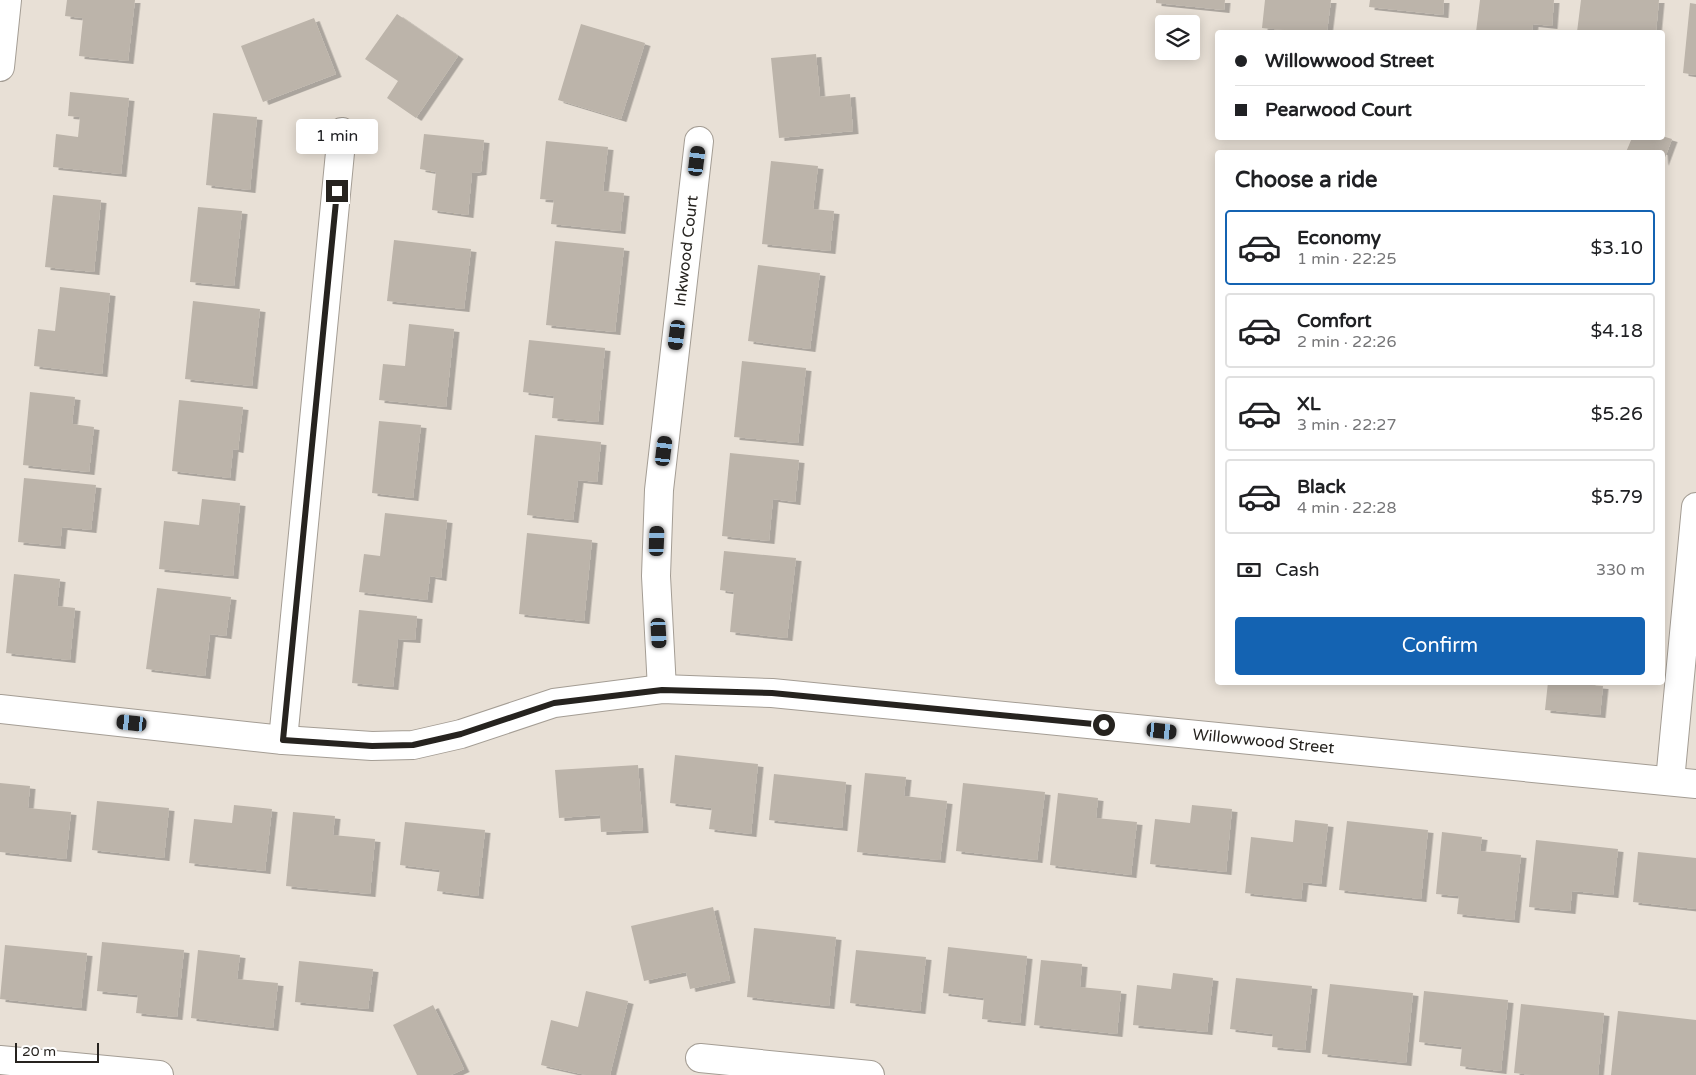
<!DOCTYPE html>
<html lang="en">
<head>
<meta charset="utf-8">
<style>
  :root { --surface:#fff; --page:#f6f6f6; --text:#202124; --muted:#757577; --line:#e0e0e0; --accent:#1463b2 }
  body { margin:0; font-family:"Varela Round",sans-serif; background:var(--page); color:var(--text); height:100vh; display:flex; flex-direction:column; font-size:19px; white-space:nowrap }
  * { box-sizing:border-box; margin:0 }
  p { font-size:16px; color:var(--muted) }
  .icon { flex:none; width:28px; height:28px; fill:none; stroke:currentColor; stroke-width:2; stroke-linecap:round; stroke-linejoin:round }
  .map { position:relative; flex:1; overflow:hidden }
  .drawer { position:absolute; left:1215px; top:150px; width:450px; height:535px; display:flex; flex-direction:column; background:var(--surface); border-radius:5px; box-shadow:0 2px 12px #0003 }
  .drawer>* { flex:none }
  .guide { position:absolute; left:1215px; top:30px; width:450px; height:110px; border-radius:5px; box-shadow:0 2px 12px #0003; display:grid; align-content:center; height:110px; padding:0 20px; background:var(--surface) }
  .tools { position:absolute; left:1155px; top:15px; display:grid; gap:10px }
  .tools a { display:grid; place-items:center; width:45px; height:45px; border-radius:5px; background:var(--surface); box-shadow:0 2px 12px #0003; font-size:25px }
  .scale { position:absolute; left:15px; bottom:12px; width:84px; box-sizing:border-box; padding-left:5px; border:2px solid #26231f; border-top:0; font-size:14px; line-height:18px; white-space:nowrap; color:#26231f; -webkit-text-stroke:4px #fff; paint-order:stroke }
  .end { position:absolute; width:22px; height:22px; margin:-11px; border:6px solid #26231f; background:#fff; box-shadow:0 0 0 2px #fff }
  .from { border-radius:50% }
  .bubble { position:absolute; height:35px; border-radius:5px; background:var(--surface); box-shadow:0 2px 12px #0003; font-size:16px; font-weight:600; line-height:35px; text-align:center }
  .car { position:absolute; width:15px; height:30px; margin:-15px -8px; border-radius:6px; box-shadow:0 0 4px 1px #0007; background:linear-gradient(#222 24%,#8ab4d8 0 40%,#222 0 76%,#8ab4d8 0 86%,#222 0) }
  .guide b { display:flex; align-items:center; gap:18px; height:48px; font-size:19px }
  .guide b+b { border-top:1px solid var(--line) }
  .guide i { width:12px; height:12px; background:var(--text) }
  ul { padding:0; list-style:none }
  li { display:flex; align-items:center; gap:15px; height:75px; margin:0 10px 8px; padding:0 10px; border:2px solid var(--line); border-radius:5px }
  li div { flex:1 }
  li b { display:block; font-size:19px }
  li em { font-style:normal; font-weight:600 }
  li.on { border-color:var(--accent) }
  li>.icon { width:45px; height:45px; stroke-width:1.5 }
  h2 { padding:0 20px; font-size:22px; line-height:60px }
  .pay { display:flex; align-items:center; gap:12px; height:55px; padding:0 20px; font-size:19px }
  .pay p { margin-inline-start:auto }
  .action { display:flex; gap:10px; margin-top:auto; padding:10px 20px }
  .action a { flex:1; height:58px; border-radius:5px; background:var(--accent); color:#fff; font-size:20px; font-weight:600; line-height:58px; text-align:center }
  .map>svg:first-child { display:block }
  .building { fill:#bcb4aa; filter:url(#shadow) }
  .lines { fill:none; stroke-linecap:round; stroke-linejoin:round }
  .street-casing { stroke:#a49d94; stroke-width:30 }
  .street { stroke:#fff; stroke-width:28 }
  .route { stroke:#26231f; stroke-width:6 }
  .labels { text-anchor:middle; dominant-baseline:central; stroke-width:4; stroke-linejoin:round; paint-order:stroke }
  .street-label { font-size:16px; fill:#26231f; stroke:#fff }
</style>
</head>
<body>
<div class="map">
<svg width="1696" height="1075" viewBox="0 0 1696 1075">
  <defs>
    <filter id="shadow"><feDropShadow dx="5.5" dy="3" stdDeviation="0" flood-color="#0004"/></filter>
  </defs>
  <rect width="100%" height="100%" fill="#e8e0d6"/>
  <path class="building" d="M67 0H135L128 61 79 56 83 18 65 16Z
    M1156 0H1225L1224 10 1156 3Z
    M1265 0H1331L1327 32H1306L1262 28Z
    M1370 0H1444L1443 15 1369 7Z
    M1480 0H1554L1552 26 1533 24 1532 32H1476Z
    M1581 0H1659L1656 32H1577Z
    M1690 3 1696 4V75L1683 73Z
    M397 14 458 56 416 118 387 98 398 81 365 59Z
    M314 18 336 74 263 102 241 46Z
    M581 24 645 43 621 119 558 100Z
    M816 54 820 97 850 94 853 131 779 138 771 58Z
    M70 92 129 98 121 174 53 167 56 134 78 137 80 117 68 116Z
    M213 113 257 117 250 190 206 185Z
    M424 134 484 140 481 172 472 173 468 215 432 210 436 172 420 169Z
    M1662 136 1672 139 1663 163 1662 152H1626L1632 138H1662Z
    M546 141 608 147 603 191 624 193 620 231 551 224 554 200 540 199Z
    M771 161 818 166 813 209 834 211 830 251 762 244Z
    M53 195 101 200 94 272 45 267Z
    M198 207 242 211 234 286 190 282Z
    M394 240 471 249 464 309 387 301Z
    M555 241 624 248 615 332 546 325Z
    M758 265 820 273 810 349 748 341Z
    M60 287 110 293 102 374 34 366 38 329 55 331Z
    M193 301 260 309 252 386 185 379Z
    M409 324 454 329 446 407 379 400 383 364 405 366Z
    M529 340 605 348 598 422 552 418 554 396 523 392Z
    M742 361 806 368 798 443 734 437Z
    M30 392 75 397 72 424 94 427 89 472 23 465Z
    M179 400 243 407 238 450 233 449 230 478 172 471Z
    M379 421 421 425 413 498 372 493Z
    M535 435 601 442 597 482 578 480 573 520 527 515Z
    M730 453 799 460 795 502 773 499 769 541 722 536Z
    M24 478 96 485 91 530 62 527 60 546 18 542Z
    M202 499 240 503 233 576 159 569 164 521 199 525Z
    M385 513 447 520 441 578 430 576 427 600 359 592 364 554 380 556Z
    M527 533 592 540 584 621 519 614Z
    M724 551 796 558 787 638 730 632 734 592 720 590Z
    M14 574 60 579 57 606 75 608 70 660 6 653Z
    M157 588 231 597 226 636 210 634 205 676 146 669Z
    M359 610 417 616 415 640 398 639 393 687 352 683Z
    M1548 682H1590V685L1603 686 1600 715 1545 710Z
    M675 755 758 764 751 834 709 829 712 808 670 803Z
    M638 765 643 830 601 832 600 815 559 818 555 770Z
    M865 773 906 777 904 796 947 801 940 860 857 852Z
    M774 774 846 782 842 828 769 820Z
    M0 783 30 786 28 808 71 812 66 859 0 852Z
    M963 783 1045 792 1037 860 956 851Z
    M1058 793 1098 798 1096 818 1137 822 1131 875 1050 865Z
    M97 801 169 808 164 858 92 850Z
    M234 805 272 809 265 871 189 863 194 819 232 823Z
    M1192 805 1232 809 1226 872 1150 864 1155 819 1190 823Z
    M293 812 335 816 333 835 375 839 370 894 286 886Z
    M1295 820 1328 824 1321 884 1303 882 1301 899 1245 893 1251 837 1293 842Z
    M1347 821 1428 830 1421 899 1339 890Z
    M405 822 485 830 478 896 437 891 440 870 400 865Z
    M1442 832 1482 837 1480 851 1521 855 1514 920 1457 914 1459 896 1436 894Z
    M1536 840 1618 849 1613 895 1572 891 1570 911 1529 907Z
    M1638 852 1696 858V909L1633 902Z
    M713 907 730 980 690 989 686 972 644 981 631 926Z
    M754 928 836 937 829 1006 747 997Z
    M102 942 184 950 177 1017 136 1013 138 995 97 991Z
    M5 945 87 953 81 1008 0 999Z
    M948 947 1027 956 1020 1023 982 1019 984 998 943 993Z
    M198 950 240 955 237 979 278 983 273 1028 191 1018Z
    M856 950 926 957 920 1011 850 1003Z
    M1041 960 1082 964 1080 987 1121 991 1117 1034 1034 1025Z
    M299 961 373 969 368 1009 295 1002Z
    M1173 973 1213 978 1207 1032 1133 1025 1137 985 1171 989Z
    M1236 978 1312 986 1305 1050 1272 1047 1273 1034 1230 1029Z
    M1330 984 1413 993 1406 1063 1322 1054Z
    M586 991 628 1001 610 1075H586L541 1065 551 1020 578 1027Z
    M1424 991 1508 1000 1501 1071 1460 1066 1462 1047 1419 1042Z
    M1521 1004 1604 1013 1598 1075H1532L1514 1073Z
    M433 1005 464 1069 451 1075H417L393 1025Z
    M1618 1011 1696 1020V1075H1611Z"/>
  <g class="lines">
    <g class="street-casing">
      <g id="street">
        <path d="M0 67 7 0"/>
        <path id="s1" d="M662 689 656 576 659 490 699 141"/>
        <path id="s2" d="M0 709 283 740 372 746 413 745 461 734 554 703 662 689 772 693 1696 784"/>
        <path d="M283 740 342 132"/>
        <path d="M1670 781 1696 507"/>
        <path d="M700 1058 870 1075"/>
        <path d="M0 1060 159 1075"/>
      </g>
    </g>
    <use href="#street" class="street"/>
  </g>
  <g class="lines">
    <path class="route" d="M337 191 283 740 372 746 413 745 461 734 554 703 662 690 772 693 1104 725"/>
  </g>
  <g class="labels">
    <g class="street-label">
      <text stroke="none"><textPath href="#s1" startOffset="440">Inkwood Court</textPath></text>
      <text stroke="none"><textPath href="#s2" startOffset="1275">Willowwood Street</textPath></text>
    </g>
  </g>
</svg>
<div class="tools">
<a><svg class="icon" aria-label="layers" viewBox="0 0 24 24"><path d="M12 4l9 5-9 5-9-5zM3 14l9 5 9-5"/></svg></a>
</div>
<div class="scale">20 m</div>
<i class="end from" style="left:1104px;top:725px"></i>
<i class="end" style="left:337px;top:191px"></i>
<div class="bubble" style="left:296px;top:119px;width:82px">1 min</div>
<i class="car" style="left:697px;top:161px;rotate:7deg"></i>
<i class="car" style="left:677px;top:335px;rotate:187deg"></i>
<i class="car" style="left:664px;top:451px;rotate:7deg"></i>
<i class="car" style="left:657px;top:541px;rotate:2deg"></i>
<i class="car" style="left:659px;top:633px;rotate:177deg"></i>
<i class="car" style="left:132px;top:723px;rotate:276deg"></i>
<i class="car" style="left:1162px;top:731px;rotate:96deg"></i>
<div class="guide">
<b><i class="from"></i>Willowwood Street</b>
<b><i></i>Pearwood Court</b>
</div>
<section class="drawer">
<h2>Choose a ride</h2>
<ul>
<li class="on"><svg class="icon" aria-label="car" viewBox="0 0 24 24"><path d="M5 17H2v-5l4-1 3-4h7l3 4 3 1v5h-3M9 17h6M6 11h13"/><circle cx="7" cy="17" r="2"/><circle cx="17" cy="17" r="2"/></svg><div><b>Economy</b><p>1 min · 22:25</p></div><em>$3.10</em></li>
<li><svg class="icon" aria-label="car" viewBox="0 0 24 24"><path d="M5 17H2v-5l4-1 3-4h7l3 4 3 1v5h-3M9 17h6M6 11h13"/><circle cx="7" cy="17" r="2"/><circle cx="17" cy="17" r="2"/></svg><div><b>Comfort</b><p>2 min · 22:26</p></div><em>$4.18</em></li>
<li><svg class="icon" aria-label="car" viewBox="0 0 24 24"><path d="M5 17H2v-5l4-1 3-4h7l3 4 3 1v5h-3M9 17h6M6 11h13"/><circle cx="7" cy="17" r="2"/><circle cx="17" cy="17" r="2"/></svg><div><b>XL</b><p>3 min · 22:27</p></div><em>$5.26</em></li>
<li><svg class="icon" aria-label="car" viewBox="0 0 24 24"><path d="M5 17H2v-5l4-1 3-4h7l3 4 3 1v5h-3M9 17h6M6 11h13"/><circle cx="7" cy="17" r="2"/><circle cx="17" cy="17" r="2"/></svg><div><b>Black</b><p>4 min · 22:28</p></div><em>$5.79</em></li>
</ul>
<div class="pay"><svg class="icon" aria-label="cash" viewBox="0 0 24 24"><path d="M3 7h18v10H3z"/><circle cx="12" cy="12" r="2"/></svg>Cash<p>330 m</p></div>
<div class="action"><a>Confirm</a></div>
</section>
</div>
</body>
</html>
